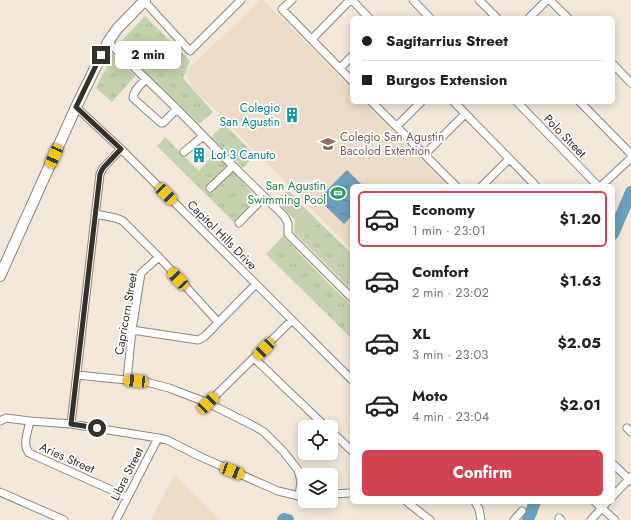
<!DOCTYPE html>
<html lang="en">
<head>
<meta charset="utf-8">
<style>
  :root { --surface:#fff; --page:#f2f2f2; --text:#202124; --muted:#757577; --line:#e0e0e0; --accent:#d24251 }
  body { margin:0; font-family:Jost,sans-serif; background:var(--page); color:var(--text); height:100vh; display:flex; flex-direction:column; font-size:15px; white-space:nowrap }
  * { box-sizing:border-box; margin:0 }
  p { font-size:13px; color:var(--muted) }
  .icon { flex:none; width:22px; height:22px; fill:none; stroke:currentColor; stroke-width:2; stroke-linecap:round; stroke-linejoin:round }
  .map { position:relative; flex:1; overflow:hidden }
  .details { position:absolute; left:350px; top:184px; width:265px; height:320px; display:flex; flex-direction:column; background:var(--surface); border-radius:6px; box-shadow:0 2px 10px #0003 }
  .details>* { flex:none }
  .top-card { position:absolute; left:350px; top:16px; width:265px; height:88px; border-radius:6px; box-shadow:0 2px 10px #0003; display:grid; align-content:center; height:88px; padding:0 12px; background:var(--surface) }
  .controls { position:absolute; left:298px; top:420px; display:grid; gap:8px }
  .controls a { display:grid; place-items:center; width:40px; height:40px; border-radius:6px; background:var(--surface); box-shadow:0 2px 10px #0003; font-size:20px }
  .end { position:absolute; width:18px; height:18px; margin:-9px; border:5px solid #34302a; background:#fff; box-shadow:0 0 0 2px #fff }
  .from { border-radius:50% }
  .bubble { position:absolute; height:28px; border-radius:6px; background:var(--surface); box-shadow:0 2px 10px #0003; font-size:13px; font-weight:700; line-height:28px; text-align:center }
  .car { position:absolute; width:12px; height:24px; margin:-12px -6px; border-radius:5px; box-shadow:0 0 3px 1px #0007; background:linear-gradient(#f5c518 24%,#345 0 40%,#f5c518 0 76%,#345 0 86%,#f5c518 0) }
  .top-card b { display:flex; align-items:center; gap:14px; height:38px; font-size:15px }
  .top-card b+b { border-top:1px solid var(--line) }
  .top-card i { width:10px; height:10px; background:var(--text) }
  ul { padding:7px 0 0; list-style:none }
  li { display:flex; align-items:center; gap:12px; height:56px; margin:0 8px 6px; padding:0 4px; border:2px solid transparent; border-radius:6px }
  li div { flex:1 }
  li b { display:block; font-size:15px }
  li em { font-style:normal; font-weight:700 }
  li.on { border-color:var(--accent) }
  li>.icon { width:36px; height:36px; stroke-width:1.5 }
  .primary-button { display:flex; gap:8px; margin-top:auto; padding:8px 12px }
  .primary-button a { flex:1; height:46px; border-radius:6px; background:var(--accent); color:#fff; font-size:16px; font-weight:700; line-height:46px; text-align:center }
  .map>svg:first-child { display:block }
  .built { fill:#ecdcc7 }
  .grass { fill:url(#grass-tufts) }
  .green { fill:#c4d3ad }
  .water { fill:url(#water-ripples) }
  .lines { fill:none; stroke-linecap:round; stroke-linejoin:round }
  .river { stroke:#6aa0bb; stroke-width:12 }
  .minor-casing { stroke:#908578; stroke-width:9 }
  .secondary-casing { stroke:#908578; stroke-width:12 }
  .minor { stroke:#fff; stroke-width:7 }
  .secondary { stroke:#fff; stroke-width:10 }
  .route { stroke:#34302a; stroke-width:5 }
  .labels { text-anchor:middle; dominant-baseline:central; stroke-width:3.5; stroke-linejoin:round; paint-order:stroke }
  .culture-label { font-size:12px; fill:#0d838f; stroke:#fff; text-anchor:end }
  .street-label { font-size:12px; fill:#34302a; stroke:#fff }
  .education-label { font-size:12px; fill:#785e54; stroke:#fff; text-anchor:start }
  .leisure-label { font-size:12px; fill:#27864d; stroke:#fff; text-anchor:end }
</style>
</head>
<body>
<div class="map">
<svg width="631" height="520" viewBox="0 0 631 520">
  <defs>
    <pattern id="grass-tufts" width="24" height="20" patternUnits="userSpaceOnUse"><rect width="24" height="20" fill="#c4d3ad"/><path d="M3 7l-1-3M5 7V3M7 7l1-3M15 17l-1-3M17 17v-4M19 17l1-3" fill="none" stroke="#a9b595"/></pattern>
    <pattern id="water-ripples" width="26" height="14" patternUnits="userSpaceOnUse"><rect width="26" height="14" fill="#6aa0bb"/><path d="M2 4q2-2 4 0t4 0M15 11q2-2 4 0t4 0" fill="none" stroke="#588398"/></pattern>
  </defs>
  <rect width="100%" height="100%" fill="#f3e7d9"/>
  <path class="built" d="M260 0H263L352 88V102H366L450 186H352V250L192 87 185 72Z
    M174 475 221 520H151Z"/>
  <path class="grass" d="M145 16 190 61 183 78 213 112 199 124 117 46Z
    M113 54 135 76 112 102 96 88Z
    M224 124 255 155 243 168 211 137Z
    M165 137 199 171 214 154 230 168 257 199 235 223 157 146Z
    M288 190 306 209 295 220 276 201Z
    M319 222 352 254V290L301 239Z
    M283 236 328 283 352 306V339L266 254Z"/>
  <path class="green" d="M306 209 319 222 301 239 294 233 295 220Z"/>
  <path class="water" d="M347 170 363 186H352V216L344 224 318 199Z"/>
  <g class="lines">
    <path class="river" d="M613 234 631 192
      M283 520 284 519 288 520
      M528 520 535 502"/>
    <g class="minor-casing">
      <path id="minor" d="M292 0 282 9 352 81
        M352 0 369 18
        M413 0 430 18
        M479 0 497 18
        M550 0 568 18
        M144 1 190 51 241 0
        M529 18 547 0
        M312 39 350 0
        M108 42 177 109 223 156 284 216 288 223V234L352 298
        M613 64 631 83
        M340 68 352 56
        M146 79C141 84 133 91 133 98L161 123H163L177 109
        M372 102 456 186
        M454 102 536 186
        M517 102 598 186
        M580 102 631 154
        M76 107 121 149 352 380
        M397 126 421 102
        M184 152 203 136
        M425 154 465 114
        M482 186 509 159
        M601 186 631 158
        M210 188 233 166
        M95 214 116 218 123 221 159 257 218 322
        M239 223 264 197
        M132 330 198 340 204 337 255 285
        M255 359 326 427
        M77 375 146 382 169 388 208 403 254 426 264 432 283 451 298 470 301 481 299 496
        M127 380 132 330 141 273 159 257
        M208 403 292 320
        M0 421 6 418 30 421 71 424 158 438 167 440 201 457 278 491 299 496H305
        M30 421C28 431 22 445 29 453L127 497
        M71 424 100 174 103 168 121 149
        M627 428 631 432
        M331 431 352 451
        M613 464 631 481
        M0 492 64 520
        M331 494 352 493
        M613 496 631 477
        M407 502 430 520
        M475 502 479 509 481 520
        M595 502 615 520
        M559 518 561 520
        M116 520 158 438
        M514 520 522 511
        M591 520 607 502"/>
    </g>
    <g class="secondary-casing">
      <path id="secondary" d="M0 276 76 107 108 42 117 29 145 0"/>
    </g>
    <use href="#minor" class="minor"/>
    <use href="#secondary" class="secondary"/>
  </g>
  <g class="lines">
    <path class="route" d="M97 428 71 424 100 174 103 168 121 149 76 107 101 55"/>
  </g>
  <defs>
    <g id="building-bare" transform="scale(1.2)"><path d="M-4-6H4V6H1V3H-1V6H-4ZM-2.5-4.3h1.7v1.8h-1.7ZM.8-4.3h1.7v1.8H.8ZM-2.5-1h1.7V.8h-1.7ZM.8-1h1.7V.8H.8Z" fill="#0f9aa8" stroke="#fff" stroke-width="2.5" paint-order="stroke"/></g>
    <g id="university-bare" transform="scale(1.2)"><path d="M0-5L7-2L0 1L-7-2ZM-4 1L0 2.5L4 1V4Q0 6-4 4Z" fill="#8d6e63" stroke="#fff" stroke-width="2.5" paint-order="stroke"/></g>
    <g id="stadium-bare" transform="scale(1.2)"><path d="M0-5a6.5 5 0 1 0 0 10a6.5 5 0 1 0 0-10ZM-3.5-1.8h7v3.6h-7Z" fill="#2e9e5b" stroke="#fff" stroke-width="2.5" paint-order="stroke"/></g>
  </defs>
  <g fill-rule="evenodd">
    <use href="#building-bare" x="292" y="115"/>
    <use href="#university-bare" x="328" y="144"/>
    <use href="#building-bare" x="199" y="155"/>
    <use href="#stadium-bare" x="338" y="193"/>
  </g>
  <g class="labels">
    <g class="culture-label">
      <text x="280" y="108">Colegio<tspan x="280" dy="14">San Agustin</tspan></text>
      <text x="211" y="155" text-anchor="start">Lot 3 Canuto</text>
    </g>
    <g class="street-label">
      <text transform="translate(565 136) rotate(46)">Polo Street</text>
      <text transform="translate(222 235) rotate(45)">Capitol Hills Drive</text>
      <text transform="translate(126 314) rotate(-80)">Capricorn Street</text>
      <text transform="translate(67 458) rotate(24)">Aries Street</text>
      <text transform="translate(127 474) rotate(-63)">Libra Street</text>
    </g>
    <g class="education-label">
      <text x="340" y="137">Colegio San Agustin<tspan x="340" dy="14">Bacolod Extention</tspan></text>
    </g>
    <g class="leisure-label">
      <text x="326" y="186">San Agustin<tspan x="326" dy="14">Swimming Pool</tspan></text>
    </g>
  </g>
</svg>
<div class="controls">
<a><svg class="icon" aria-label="locate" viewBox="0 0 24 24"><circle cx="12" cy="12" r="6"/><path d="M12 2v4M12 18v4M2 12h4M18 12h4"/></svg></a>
<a><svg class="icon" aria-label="layers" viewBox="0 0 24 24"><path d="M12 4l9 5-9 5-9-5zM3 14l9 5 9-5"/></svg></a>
</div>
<i class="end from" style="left:97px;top:428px"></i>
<i class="end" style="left:101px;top:55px"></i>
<div class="bubble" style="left:115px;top:41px;width:66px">2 min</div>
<i class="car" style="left:54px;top:156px;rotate:204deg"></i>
<i class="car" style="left:166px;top:194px;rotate:135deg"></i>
<i class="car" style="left:178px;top:279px;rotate:317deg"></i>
<i class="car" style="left:264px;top:349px;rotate:224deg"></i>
<i class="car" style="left:136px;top:381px;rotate:275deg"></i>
<i class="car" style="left:208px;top:403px;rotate:46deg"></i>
<i class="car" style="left:232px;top:471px;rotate:111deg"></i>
<div class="top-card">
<b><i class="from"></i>Sagitarrius Street</b>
<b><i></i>Burgos Extension</b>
</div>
<section class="details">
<ul>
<li class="on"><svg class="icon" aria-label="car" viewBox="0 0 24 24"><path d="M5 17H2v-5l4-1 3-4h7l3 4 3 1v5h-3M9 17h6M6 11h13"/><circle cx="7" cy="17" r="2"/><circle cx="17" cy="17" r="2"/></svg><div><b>Economy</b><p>1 min · 23:01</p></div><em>$1.20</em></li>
<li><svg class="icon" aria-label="car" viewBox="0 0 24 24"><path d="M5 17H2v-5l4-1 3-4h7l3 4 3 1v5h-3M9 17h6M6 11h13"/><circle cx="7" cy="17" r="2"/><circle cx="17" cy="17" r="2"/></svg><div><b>Comfort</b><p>2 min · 23:02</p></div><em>$1.63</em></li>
<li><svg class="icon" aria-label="car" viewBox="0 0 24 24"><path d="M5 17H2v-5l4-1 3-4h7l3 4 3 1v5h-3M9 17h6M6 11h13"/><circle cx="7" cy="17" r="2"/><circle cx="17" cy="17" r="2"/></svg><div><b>XL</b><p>3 min · 23:03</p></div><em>$2.05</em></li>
<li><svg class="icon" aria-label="car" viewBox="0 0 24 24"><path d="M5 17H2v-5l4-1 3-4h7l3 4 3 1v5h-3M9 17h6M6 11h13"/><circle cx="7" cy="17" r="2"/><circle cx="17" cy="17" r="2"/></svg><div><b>Moto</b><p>4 min · 23:04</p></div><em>$2.01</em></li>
</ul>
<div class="primary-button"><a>Confirm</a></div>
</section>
</div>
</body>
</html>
